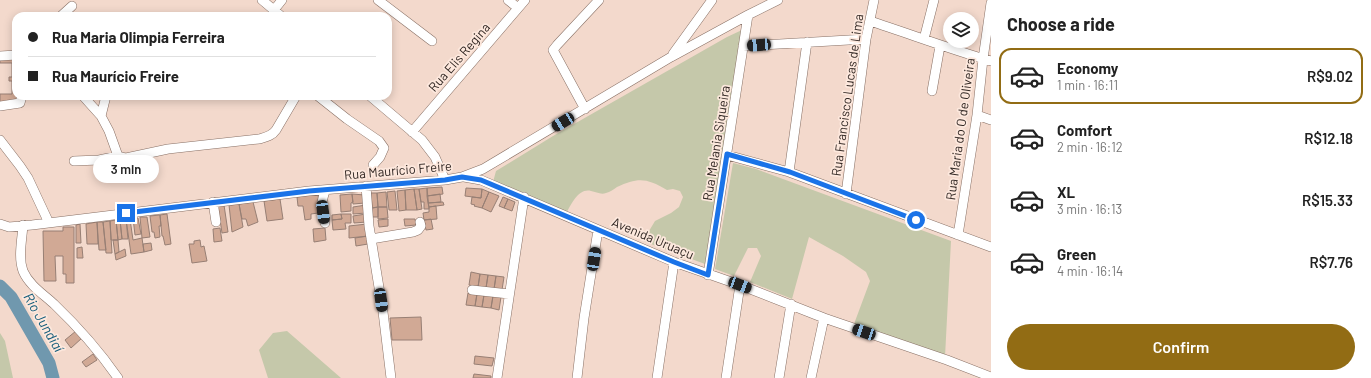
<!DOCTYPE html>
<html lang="en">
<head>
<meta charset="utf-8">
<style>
  :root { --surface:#fff; --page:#f6f6f6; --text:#222; --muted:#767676; --line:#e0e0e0; --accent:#926c14 }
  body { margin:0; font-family:Barlow,sans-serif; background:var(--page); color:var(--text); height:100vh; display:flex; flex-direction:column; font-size:15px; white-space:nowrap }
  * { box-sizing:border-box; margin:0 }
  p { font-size:13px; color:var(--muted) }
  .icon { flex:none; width:22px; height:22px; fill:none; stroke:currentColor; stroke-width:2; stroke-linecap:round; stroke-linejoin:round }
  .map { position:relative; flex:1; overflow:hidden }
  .side { display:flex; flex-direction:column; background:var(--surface); width:380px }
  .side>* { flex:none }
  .hud { position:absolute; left:12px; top:12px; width:380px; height:88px; border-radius:12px; box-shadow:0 2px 10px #0003; display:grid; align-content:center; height:88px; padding:0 16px; background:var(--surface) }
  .buttons { position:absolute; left:943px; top:12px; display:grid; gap:8px }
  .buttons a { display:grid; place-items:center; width:36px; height:36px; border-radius:50%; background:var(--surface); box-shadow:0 2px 10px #0003; font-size:20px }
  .end { position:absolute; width:18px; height:18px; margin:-9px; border:5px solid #1a73e8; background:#fff; box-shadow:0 0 0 2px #fff }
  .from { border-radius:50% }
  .bubble { position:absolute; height:28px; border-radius:14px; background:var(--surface); box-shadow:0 2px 10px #0003; font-size:13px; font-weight:600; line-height:28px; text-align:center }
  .car { position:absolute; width:12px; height:24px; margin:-12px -6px; border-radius:5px; box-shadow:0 0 3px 1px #0007; background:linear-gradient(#222 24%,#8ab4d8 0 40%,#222 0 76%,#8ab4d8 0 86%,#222 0) }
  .hud b { display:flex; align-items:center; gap:14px; height:38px; font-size:15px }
  .hud b+b { border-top:1px solid var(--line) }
  .hud i { width:10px; height:10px; background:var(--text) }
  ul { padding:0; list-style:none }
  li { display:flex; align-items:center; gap:12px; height:56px; margin:0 8px 6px; padding:0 8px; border:2px solid transparent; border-radius:12px }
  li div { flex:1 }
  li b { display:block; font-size:15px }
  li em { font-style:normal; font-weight:600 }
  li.on { border-color:var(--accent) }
  li>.icon { width:36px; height:36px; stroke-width:1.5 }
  h2 { padding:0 16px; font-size:18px; line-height:48px }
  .button { display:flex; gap:8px; margin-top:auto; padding:8px 16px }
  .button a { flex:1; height:46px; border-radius:24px; background:var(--accent); color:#fff; font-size:16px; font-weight:600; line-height:46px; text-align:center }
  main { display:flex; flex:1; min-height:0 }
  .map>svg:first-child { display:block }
  .green { fill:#c5c8aa }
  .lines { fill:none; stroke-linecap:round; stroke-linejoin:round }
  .river { stroke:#7098ae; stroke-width:13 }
  .building { fill:#d1a995; stroke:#977f74 }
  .minor-casing { stroke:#887065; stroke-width:10 }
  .minor { stroke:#fff; stroke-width:9 }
  .route { stroke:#1a73e8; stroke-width:5 }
  .labels { text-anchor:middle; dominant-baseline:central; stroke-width:3.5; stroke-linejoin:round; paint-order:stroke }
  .street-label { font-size:13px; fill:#312723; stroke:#fde8dd }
  .water-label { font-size:14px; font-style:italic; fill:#135c7b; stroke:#fde8dd }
</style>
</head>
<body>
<main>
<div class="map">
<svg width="991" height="378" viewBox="0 0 991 378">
  <rect width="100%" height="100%" fill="#f3d9cc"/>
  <path class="green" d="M742 30 705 264 643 241 655 221 671 213 679 207 683 197 680 191 673 189 667 190C647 178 638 177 617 187 614 189 610 192 606 193 601 195 596 192 591 191 579 188 572 203 567 212L493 182 496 171 553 136 727 37Z
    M733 163 756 169 951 241 945 357 854 324 870 281 866 272 843 256 809 237 792 299 750 282 761 256 757 248H748L734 276 715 269Z
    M287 331 341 378H268L259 350 273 333Z
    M0 333 5 341 13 378H0Z"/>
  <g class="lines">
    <path class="river" d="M0 286 11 297 49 363 53 378"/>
  </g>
  <path class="building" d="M16 57V96H19L20 101 0 102V94H12V81H9V77H12V63H0V58Z
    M442 187 443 194 427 196V188Z
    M427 188 429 209H424V202H421L419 189Z
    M466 188 482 189 481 198 465 196Z
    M414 189 417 210H406L405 190Z
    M414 189H419L422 209 417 210Z
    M482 189 489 192 482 208 474 206 475 205 471 204 472 197 481 198Z
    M405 190 406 210 399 211 397 191Z
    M395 191 397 210H389L387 192Z
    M386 192 387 207H378L377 193Z
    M489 192 499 196 491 212 482 208Z
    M371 193H377L378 207 372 208Z
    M318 194 319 205H317L318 213 311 214V219L305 220 303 206H298L297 197Z
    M352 194 365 195V203L353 204Z
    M352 194 353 202 351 203V211L341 212 340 195Z
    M440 194 441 202 428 203 427 196Z
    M503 197 508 199 504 208 499 206Z
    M280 199 283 219 267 221 264 201Z
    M508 199 515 202 512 211 504 208Z
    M253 202 258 222 248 226 246 219H242L239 204Z
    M443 202 444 205 429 207 428 203Z
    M239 204 243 227 232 232 229 205Z
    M224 205 228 232 222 233 218 206Z
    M366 205V213L353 214V207Z
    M436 206 437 219 424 220 423 213 429 212V207Z
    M378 207V217H372V208Z
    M378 207H387L388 218 378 219Z
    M167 214 171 244 165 245 163 236H162L160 215Z
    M341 214H351V223H345L346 229 333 230 332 220 342 219Z
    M341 214 342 219 332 220V215Z
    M366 214 367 222 354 223 353 216Z
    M160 215 161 226H159L160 237 155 238 154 232H152L150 216Z
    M140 217H147L150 237 142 238Z
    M133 218H138L141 234 135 235Z
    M126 219 128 239H122L120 220Z
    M126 219H130L133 240 142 238 144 252 131 254Z
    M388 219V226L379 227 378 220Z
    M404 219H415L416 225 405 226Z
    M431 219 433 229 426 230 424 220Z
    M116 220 118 240H111L110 221Z
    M116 220H120L122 239 118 240Z
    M110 221 112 253H106L103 222Z
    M97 222 98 244H87L86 224Z
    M97 222H103L106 250H99Z
    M80 224 81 243H76V225Z
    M367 224 368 236 349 238V226Z
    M63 227H74V283H66V274H63V256H55L56 281H44L43 231H63Z
    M220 228 222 241 214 242 213 229Z
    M325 228 326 240 314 242 313 229Z
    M368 236V244L356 246 355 238Z
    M113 240H118L119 252 115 254Z
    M200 240 201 247 204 246 207 261 192 263 189 244H194V241Z
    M151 243 152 250 144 252 143 244Z
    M82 247 83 258H77V248Z
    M125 249 126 256 116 260 115 254Z
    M471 272 480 274 478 287 469 285Z
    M480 274 488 275 486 288 478 287Z
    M488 275 496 276 494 289 486 288Z
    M496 276 504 277 502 290 494 289Z
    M468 293 477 294 475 306 466 305Z
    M477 294 484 295 482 307 475 306Z
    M484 295 493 296 491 308 482 307Z
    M493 296 501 297 499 310 491 308Z
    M421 317 422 340H392L390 318Z
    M76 331 82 338 71 348 65 340Z
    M93 354 97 360 86 367 82 362Z
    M475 356 494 358 492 366 474 364Z
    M474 374 491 376V378H473Z"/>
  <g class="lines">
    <g class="minor-casing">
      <path id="minor" d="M262 0 281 16
        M378 0 432 41
        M508 0 518 8
        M274 10 282 0
        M61 16 72 6
        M870 21C910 34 950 49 991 61
        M924 39 934 0
        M743 46 866 39
        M673 54 712 0
        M0 56 16 55
        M932 91 940 46
        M83 96 101 116 109 131 118 156 126 158 168 149 259 139C266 137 272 136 276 130L296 96
        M318 96 347 119 379 141 384 148 380 157 373 165
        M370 96 422 140 435 157 445 180
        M0 106 20 103 22 96
        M585 109 553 50 557 45 599 0
        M977 115 991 120
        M101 116 106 96
        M412 132 525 0
        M0 140 20 166 28 178 49 223
        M727 155 789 172 991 247
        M74 161 99 160 118 156
        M789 172 807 42
        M464 177 481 180 674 262 740 285 824 318 947 360 991 377
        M366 186 369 226 383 312 391 378
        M325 190 322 202 325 223
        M846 194 866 39 874 0
        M213 202 216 222
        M0 224 9 227 32 225 309 191 445 180 462 177 483 169 671 57 748 15 778 0
        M23 225C22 240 18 257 23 271 29 285 43 294 54 304 77 326 100 352 118 378
        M958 235 977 115 983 59 991 3
        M371 239 413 232 418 230 421 226 420 222
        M708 275 748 15
        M472 290 509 294
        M497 378 524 197
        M577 378 584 318 598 230
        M657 378 674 262
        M726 378 740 285
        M779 378 791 304
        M811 378 824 318"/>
    </g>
    <use href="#minor" class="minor"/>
  </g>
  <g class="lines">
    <path class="route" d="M126 213 309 191 445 180 462 177 481 180 674 262 708 275 727 154 790 172 916 220"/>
  </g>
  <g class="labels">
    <g class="street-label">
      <text transform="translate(459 57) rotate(-49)">Rua Elis Regina</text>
      <text transform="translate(847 95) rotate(-82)">Rua Francisco Lucas de Lima</text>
      <text transform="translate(960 129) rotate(-82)">Rua Maria do O de Oliveira</text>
      <text transform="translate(716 143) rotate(-81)">Rua Melania Siqueira</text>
      <text transform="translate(398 170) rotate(-5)">Rua Maurício Freire</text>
      <text transform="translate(653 238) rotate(23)">Avenida Uruaçu</text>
    </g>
    <g class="water-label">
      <text transform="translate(44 322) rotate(60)">Rio Jundiaí</text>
    </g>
  </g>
</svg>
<div class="buttons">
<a><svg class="icon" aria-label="layers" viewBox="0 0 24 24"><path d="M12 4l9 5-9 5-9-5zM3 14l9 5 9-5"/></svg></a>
</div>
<i class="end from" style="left:916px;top:220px"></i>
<i class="end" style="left:126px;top:213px"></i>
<div class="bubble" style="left:93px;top:155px;width:66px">3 min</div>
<i class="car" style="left:759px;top:45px;rotate:266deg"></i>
<i class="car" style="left:563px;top:122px;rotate:239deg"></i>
<i class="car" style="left:323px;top:212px;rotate:173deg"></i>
<i class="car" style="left:594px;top:259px;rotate:9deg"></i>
<i class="car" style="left:740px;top:285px;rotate:111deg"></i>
<i class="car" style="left:381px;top:300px;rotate:172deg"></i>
<i class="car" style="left:864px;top:332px;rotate:289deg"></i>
<div class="hud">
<b><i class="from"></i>Rua Maria Olimpia Ferreira</b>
<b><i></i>Rua Maurício Freire</b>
</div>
</div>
<section class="side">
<h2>Choose a ride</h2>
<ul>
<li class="on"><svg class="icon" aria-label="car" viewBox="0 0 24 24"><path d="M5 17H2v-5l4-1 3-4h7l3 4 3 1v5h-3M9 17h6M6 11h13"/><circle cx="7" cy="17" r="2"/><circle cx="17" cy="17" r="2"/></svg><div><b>Economy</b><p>1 min · 16:11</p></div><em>R$9.02</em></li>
<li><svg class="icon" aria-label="car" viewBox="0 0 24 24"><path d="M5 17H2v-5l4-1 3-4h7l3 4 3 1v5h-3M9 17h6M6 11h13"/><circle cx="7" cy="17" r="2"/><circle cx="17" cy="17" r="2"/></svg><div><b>Comfort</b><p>2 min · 16:12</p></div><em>R$12.18</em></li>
<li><svg class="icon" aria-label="car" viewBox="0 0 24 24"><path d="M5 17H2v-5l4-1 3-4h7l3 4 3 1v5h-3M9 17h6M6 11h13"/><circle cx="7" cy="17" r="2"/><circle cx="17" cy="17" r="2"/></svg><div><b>XL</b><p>3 min · 16:13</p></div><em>R$15.33</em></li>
<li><svg class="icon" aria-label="car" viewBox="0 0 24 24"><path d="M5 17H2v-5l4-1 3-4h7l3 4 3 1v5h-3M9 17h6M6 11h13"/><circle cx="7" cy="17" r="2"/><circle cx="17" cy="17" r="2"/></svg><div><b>Green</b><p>4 min · 16:14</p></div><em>R$7.76</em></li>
</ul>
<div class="button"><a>Confirm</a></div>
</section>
</main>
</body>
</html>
